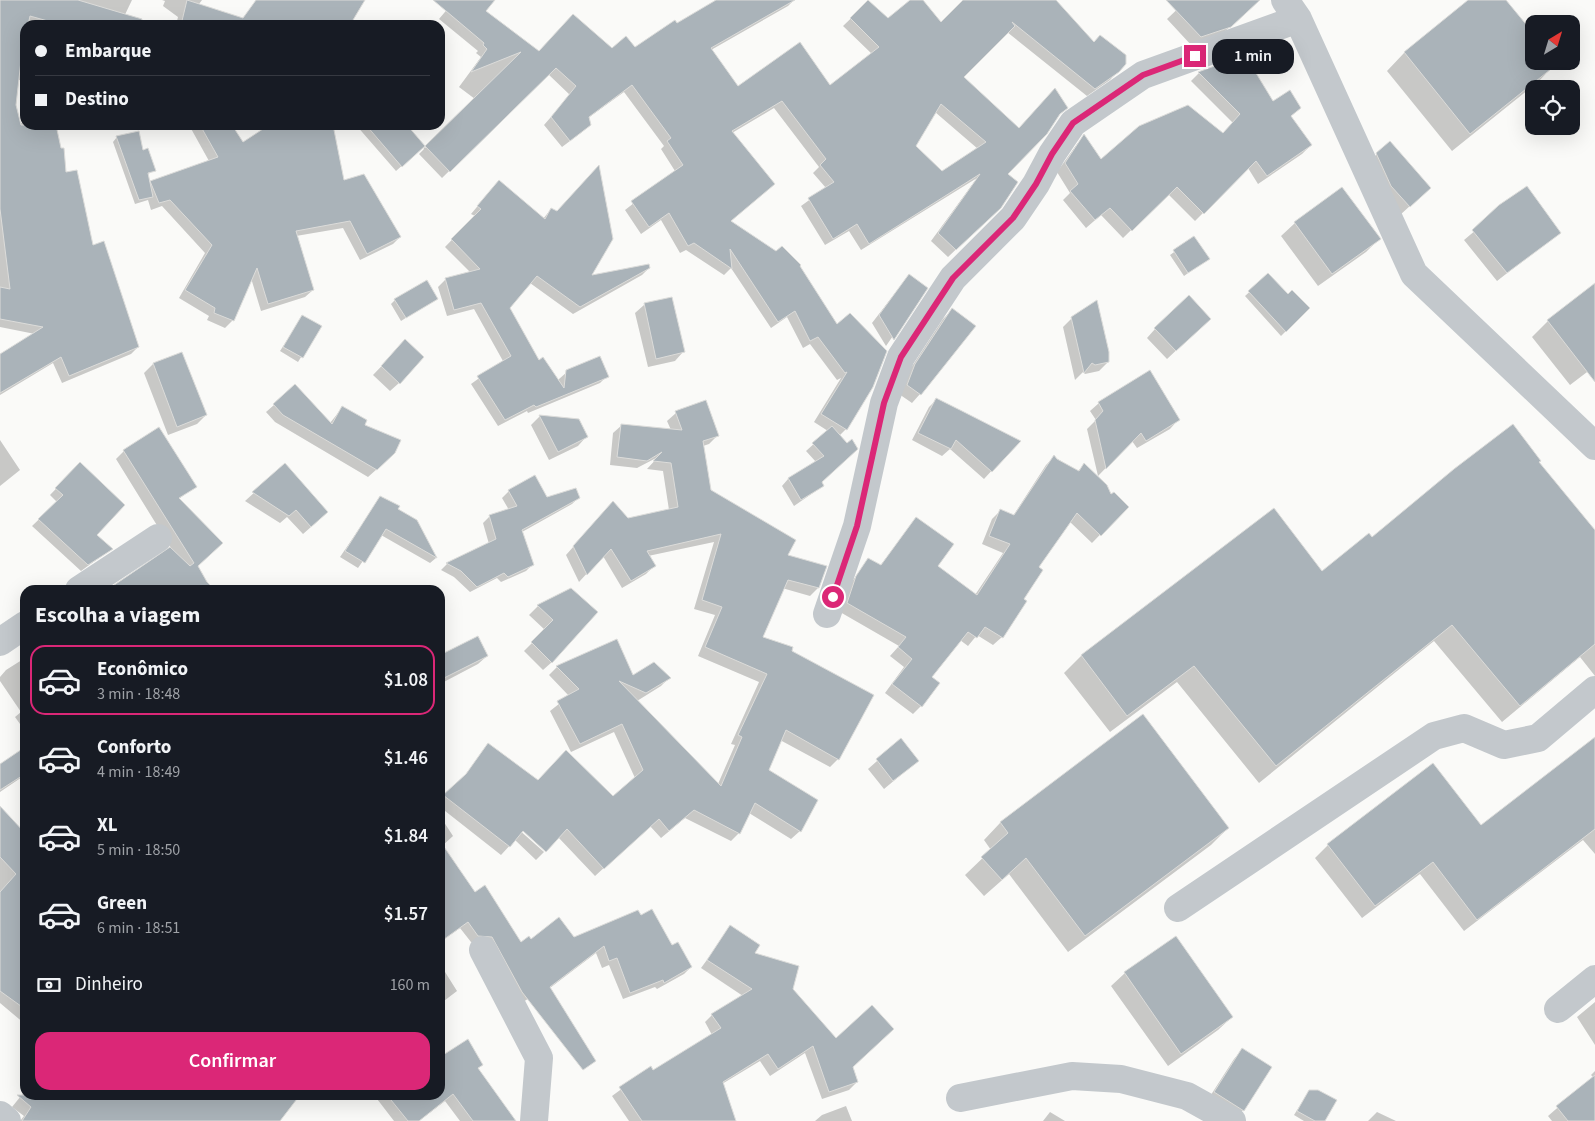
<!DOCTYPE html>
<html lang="pt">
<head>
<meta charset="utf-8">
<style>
  :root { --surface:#171b24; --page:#242831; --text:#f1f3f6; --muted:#9ea1a6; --line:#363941; --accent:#db2777 }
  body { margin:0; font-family:"Source Sans 3",sans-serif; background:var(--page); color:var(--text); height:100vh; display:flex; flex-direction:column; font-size:19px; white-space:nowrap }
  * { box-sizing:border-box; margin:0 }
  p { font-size:16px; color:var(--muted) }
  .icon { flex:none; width:28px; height:28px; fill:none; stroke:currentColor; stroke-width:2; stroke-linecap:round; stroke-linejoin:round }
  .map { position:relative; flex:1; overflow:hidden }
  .details { position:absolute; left:20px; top:585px; width:425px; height:515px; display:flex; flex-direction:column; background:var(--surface); border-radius:15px; box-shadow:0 5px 20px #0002 }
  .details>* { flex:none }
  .top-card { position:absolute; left:20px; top:20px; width:425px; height:110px; border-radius:15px; box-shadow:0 5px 20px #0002; display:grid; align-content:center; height:110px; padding:0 15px; background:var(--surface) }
  .needle { width:32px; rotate:38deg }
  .tools { position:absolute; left:1525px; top:15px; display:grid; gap:10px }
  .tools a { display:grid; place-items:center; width:55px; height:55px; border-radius:10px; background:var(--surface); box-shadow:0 5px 20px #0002; font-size:25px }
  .end { position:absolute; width:22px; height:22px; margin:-11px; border:6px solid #db2777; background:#fff; box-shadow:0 0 0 2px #fff }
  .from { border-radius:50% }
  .bubble { position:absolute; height:35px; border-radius:15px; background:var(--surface); box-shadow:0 5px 20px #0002; font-size:16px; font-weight:600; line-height:35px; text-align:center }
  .top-card b { display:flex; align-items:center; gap:18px; height:48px; font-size:19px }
  .top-card b+b { border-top:1px solid var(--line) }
  .top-card i { width:12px; height:12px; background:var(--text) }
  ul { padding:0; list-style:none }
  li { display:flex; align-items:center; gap:15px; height:70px; margin:0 10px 8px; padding:0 5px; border:2px solid transparent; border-radius:15px }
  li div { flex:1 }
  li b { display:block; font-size:19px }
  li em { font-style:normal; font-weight:600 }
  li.on { border-color:var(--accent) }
  li>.icon { width:45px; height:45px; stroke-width:1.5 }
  h2 { padding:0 15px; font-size:22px; line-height:60px }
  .pay { display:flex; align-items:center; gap:12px; height:55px; padding:0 15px; font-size:19px }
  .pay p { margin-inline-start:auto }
  .primary-button { display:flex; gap:10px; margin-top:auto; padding:10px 15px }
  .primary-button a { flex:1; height:58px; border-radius:15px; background:var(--accent); color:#fff; font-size:20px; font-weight:600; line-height:58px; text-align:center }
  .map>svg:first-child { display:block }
  .shadow { fill:#0003; fill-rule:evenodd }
  .building { fill:#aab3b9; stroke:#dcdcda; fill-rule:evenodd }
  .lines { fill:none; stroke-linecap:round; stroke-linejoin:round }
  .minor { stroke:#c3c8cc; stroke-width:28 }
  .route { stroke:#db2777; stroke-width:6 }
</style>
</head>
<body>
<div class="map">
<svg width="1595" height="1121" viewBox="0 0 1595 1121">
  <rect width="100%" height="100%" fill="#fafaf8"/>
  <path class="shadow" d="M22 0H132L120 25H25V80H18L13 125 25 122V125H54L65 174 92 247 138 347 131 354 62 383 53 363 0 395V355L35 334 0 327V7Z
    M162 0H202L199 4 242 19 251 9 273 25H176L178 17 163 6 165 1Z
    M455 0H493L484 11 539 52 634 49 719 0H794L788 6 711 50 737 87H830L872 54 843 26 869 1 888 20 912 0H921L941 24 965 0H1054L1120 69 1110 80 1087 96 1007 32 962 77 1019 130 1057 116 1007 174 992 215 948 257 931 241 977 178 861 250 849 231 825 245 801 206 826 188 813 173 819 167 774 108 732 133 730 222 798 266 872 386 846 429 839 436 820 482 823 486 794 506 782 486 788 479 816 462 806 451 828 431 814 422 841 378 837 380 810 344 803 348 787 317 771 328 731 268 724 275 686 250 680 253 661 220 641 234 625 210 675 171 661 149 664 146 624 92 588 118 582 132 562 147 544 125 570 95 548 74 442 178 419 154 424 149 423 147 396 171 356 125H405L425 148 475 99 459 87 481 57 476 53 478 51 439 19ZM935 112 978 149 942 172 914 147Z
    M1187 0H1258L1221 35 1192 46 1167 19Z
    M1470 0H1505L1534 61 1556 63 1539 81 1452 151 1387 71 1404 53Z
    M1199 73 1272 102 1290 117 1311 145 1302 154 1258 184 1248 168 1195 221 1168 194 1123 238 1101 215 1086 228 1063 200 1070 193 1057 172 1077 144 1084 136 1101 161 1222 134 1233 123 1191 81Z
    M189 125H231L242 144 271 125H332L343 182 400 237 393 244 360 260 343 228 296 236 313 290 305 297 261 311 251 278 233 320 225 328 207 320 209 316 179 298 205 253 162 206 151 210 148 200 135 204 113 142 117 137 142 152 154 170 147 175 149 184 209 161Z
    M1377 154 1421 196 1400 215 1368 163Z
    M1342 188 1379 239 1366 252 1318 286 1281 236 1295 223Z
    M1526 188 1559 233 1497 281 1464 240Z
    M492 189 543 219 551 209 590 277 649 268 642 275 573 314 530 283 509 308 539 362 559 383V379L567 372 607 376 600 383 528 413 527 411 498 426 471 384 503 361 474 309 447 316 438 287 445 280 471 273 445 247 475 216 471 214Z
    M1194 238 1208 259 1184 276 1170 255Z
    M909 275 926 288 886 346 872 323Z
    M1268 275 1288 296 1309 308 1281 336 1245 296Z
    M1595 285V366L1570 385 1532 337 1548 321Z
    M437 298 401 321 391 304 395 300Z
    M672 299 683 352 675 361 648 367 635 313 644 305Z
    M952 310 920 394 912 403 899 394 907 374 943 319Z
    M303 316 320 327 298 362 280 351Z
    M1072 318 1108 362 1099 371 1085 374 1083 372 1075 380 1063 327Z
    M1200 328 1167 359 1147 338 1155 329Z
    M397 350 399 383 390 391 373 375Z
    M182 353 206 415 197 424 168 435 144 373 153 364Z
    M936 400 1019 441 984 479 950 449 942 456 912 440 929 407Z
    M1099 403 1178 420 1170 429 1137 448 1132 441 1098 476 1087 429 1096 420 1090 411Z
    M274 405 330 423 342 408 363 425 386 461 368 477 275 422 266 412Z
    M676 413 718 435 709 444 703 446 710 490 786 556 818 588 810 596 782 588 761 638 791 651 838 759 830 767 780 740 767 770 800 831 791 839 749 813 739 833 731 841 685 818 661 838 650 826 595 876 558 837 519 826 517 828 544 852 536 860 515 840 501 855 440 807V800L460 782 488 745 538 781 613 797 635 778 614 732 571 752 550 711 569 696 549 675 557 667 616 641 632 677 669 678 661 686 637 701 718 784 735 745 731 744 759 682 698 656 715 615 694 609 714 542 648 556 654 566 646 574 622 588 603 556 579 582 566 555 605 511 627 519 669 510 663 471 647 469 658 457 637 468 610 465 613 433 622 425 671 430 667 421Z
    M540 416 586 437 578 446 549 460 531 425Z
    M159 429 195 486 179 499 197 566 210 590H109L171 548 116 459 124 451Z
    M0 440 20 470 0 486Z
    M1054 457 1078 471 1084 465 1111 495 1127 507 1092 543 1069 521 1037 568 1022 599 1025 601 1002 637 993 645 977 635 968 646 960 640 930 677 921 706 913 714 885 693 904 667 890 656 899 646 840 612 849 586 868 559 880 566 916 519 937 566 975 595 1003 553 982 544 992 519 1000 511 1013 516 1046 465Z
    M1538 462 1595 532V676L1580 657 1502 722 1434 641 1259 783 1177 682 1110 732 1064 673 1081 656 1274 510 1322 573Z
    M80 464 95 535 111 549 81 571 32 526 57 502 50 495Z
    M285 465 319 520 303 534 287 517 280 523 245 501Z
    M509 491 546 499 579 497 572 504 522 532 532 565 526 571 501 582 497 578 470 592 454 577 441 570 447 564 489 544 483 523 489 517 509 510 502 498Z
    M380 498 416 520 436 558 430 563 381 535 358 568 340 557Z
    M570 589 552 662 543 670 524 651 545 630 529 615 538 606Z
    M440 656H487L478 664 440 684Z
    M25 658V731L15 717 21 712 0 681V677L6 670Z
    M1143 716 1228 828 1211 845 1068 952 1009 874 984 896 965 875 991 850 984 840 1000 823Z
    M1595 739V854L1583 840 1464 931 1420 874 1362 918 1315 858 1328 845 1481 827Z
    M901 740 908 769 884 789 868 769Z
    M25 749V775L0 792V766Z
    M0 808 25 835V1024L0 1003Z
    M440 816 453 836 442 846 474 893 521 944 531 941 574 939 672 947 691 967 684 974 657 989 655 987 623 999 609 965 602 968 596 953 542 994 540 991 520 1004 483 944 471 942 460 928 440 942Z
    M731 927 753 954 791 989 852 1067 857 1082 849 1090 822 1099 805 1053 770 1076 760 1061 722 1084 735 1121H629L612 1096 650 1068 653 1071 712 1035 705 1022 712 1015 743 996 701 968Z
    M1176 938 1232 1017 1218 1030 1168 1066 1111 986 1125 973Z
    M440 964 457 991 440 1004Z
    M1595 1002V1045L1577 1017Z
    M1242 1050 1243 1110 1234 1119 1207 1101 1234 1059Z
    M440 1058 482 1065 477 1069 514 1121H460L445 1101 419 1121H394L374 1095H440Z
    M1595 1071V1121H1552L1548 1116 1593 1077 1591 1075Z
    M25 1091V1095H142L124 1121H20L24 1116 12 1107Z
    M1309 1091 1324 1121H1304L1294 1115Z
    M846 1106 852 1121H815L822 1115Z
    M1050 1112 1065 1121H1043Z
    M1377 1112 1396 1121H1368Z"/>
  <path class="building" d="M0 0H78L142 19 141 25H62L30 16 28 25H25L16 105 21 125H56L61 148H64L66 172 77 170 93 245 104 241 139 347 69 376 61 357 0 393V354L43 327 0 319V287L10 289 0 209Z
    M187 0 243 18 256 0H365L350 25H181Z
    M433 0H495L486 11 539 51 573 14 612 48 626 36 635 47 675 20 677 23 716 0H795L711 48 738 86 800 42 830 85 879 47 850 18 868 0 888 18 910 0H923L941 22 963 0H1056L1094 42 1100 35 1126 55V64L1119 72 1095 89 1012 22 1015 26 964 77 1019 128 1055 88 1068 108 1060 114 1047 134 1008 174 1018 182 1001 208 956 250 938 233 980 174 869 244 857 224 833 239 808 198 834 182 820 165 826 159 782 101 732 131 775 184 731 221 776 251 782 246 801 265 800 266 837 324 850 313 887 351 873 387 847 430 821 414 847 372 845 373 818 337 810 341 795 311 778 322 730 249 732 269 694 243 688 246 669 213 649 227 631 201 683 165 667 141 671 138 632 85 589 117 591 125 570 141 551 117 576 86 556 68 450 172 425 146 521 52 471 72 487 49 483 45 484 43ZM941 104 986 142 942 171 916 146Z
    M1166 0H1260L1231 27 1201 37Z
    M1468 0H1506L1534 34V61H1561L1470 134 1404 52Z
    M1245 55 1273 101 1290 90 1301 108 1291 116 1312 145 1267 176 1256 161 1204 214 1177 187 1132 231 1110 208 1095 220 1070 191 1078 184 1065 163 1084 134 1101 159 1139 126 1188 105 1223 133 1240 114 1198 72Z
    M200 125H232L243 142 269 125H333L344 180 364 174 401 237 367 254 350 221 296 231 314 290 268 304 257 268 234 321 214 313 215 308 185 290 212 245 170 200 159 203 150 181 218 157Z
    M366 125H407L425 146 402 167Z
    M139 131 143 150 148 148 156 171 148 173 153 197 139 200 116 136Z
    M1390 141 1431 188 1410 207 1391 186 1376 153Z
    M599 165 613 239 592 275 649 264 650 268 580 307 537 276 510 308 539 360 543 357 564 388 566 370 600 356 609 377 536 407 534 405 505 420 477 376 511 356 481 303 454 310 445 278 480 269 451 239 481 209 477 206 499 180 545 219 551 208 557 211Z
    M1527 186 1561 233 1507 273 1472 230 1499 205Z
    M1342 187 1381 239 1332 274 1294 222Z
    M1194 236 1210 259 1188 273 1173 250Z
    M1268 273 1288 294 1292 290 1310 308 1286 332 1248 291Z
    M909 274 928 288 894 340 879 315Z
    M427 280 438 299 406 318 394 299Z
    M1595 283V382L1547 320Z
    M1189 295 1211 319 1176 351 1154 328Z
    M672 297 685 352 656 359 644 303Z
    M1097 300 1109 352V362L1095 365 1092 363 1084 373 1071 317Z
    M952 308 976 326 921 395 907 385 915 364Z
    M302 315 322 326 303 358 283 347Z
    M405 339 424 357 400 384 381 366Z
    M182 352 207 415 177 427 153 363Z
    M1150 370 1180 420 1146 441 1141 433 1106 469 1095 420 1103 411 1098 402Z
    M295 384 332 424 342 406 367 420 365 425 401 440 395 453 377 470 283 415 273 404Z
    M936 398 962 411 1021 441 992 472 956 440 951 449 918 433Z
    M706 400 719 436 703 441 711 490 796 540 788 555 827 566 819 588 788 580 763 637 793 647 792 651 874 695 839 760 786 730 769 770 818 800 801 832 755 803 740 834 694 810 669 831 659 819 604 869 567 829 546 852 523 831 510 847 443 795 466 774 488 743 538 780 566 750 613 796 643 770 622 724 580 744 557 701 579 689 556 666 617 639 633 675 654 662 671 678 646 693 619 681 721 786 742 737 738 735 767 674 705 647 722 607 702 600 721 534 647 551 656 566 631 581 611 549 587 575 573 546 613 501 628 518 678 507 671 463 653 461 662 452 647 461 617 457 621 424 682 430 675 411Z
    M539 415 579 419 588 437 558 452Z
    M1513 424 1541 461 1539 462 1595 530V644L1520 706 1452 625 1276 766 1194 666 1127 716 1081 655 1274 508 1322 571 1369 533 1372 537 1454 469Z
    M832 426 847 443 852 439 858 449 822 482 824 486 801 500 788 478 824 456 812 443Z
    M159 427 197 487 179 498 223 543 198 566 207 582 215 590H107L170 547 190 566 194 563 123 450Z
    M1054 455 1057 459 1079 471 1084 463 1107 485 1111 494 1114 492 1129 507 1101 536 1077 513 1039 567 1043 570 1024 599 1027 601 1003 638 985 627 977 638 968 632 932 677 940 683 922 707 892 684 912 659 898 647 906 637 847 603 856 576 868 558 881 565 916 517 954 544 938 566 977 595 1010 544 989 536 1000 509 1014 515Z
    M80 462 125 505 97 535 113 549 88 565 38 519 63 495 55 488Z
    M285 463 328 512 311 527 296 510 289 516 252 492Z
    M535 475 547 497 576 488 580 498 522 530 534 565 508 577 504 573 477 587 461 571 446 563 496 539 489 515 517 506 508 490Z
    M380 496 400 506 398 509 417 520 437 558 386 529 365 563 345 551Z
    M571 588 598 612 552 663 531 642 553 620 537 605Z
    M478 636 488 656 440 680V655Z
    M1143 714 1229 828 1085 936 1026 858 1002 880 981 857 1008 833 1000 822Z
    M1595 737V829L1477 920 1433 862 1375 906 1327 844 1433 763 1481 825Z
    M901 738 919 761 893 781 876 759Z
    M25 747V774L0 790V764Z
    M0 806 25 833V1009L0 991V892L16 874 0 857Z
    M440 841 475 892 485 885 521 942 529 936 531 939 559 917 574 937 638 910 641 915 652 909 672 945 678 942 692 967 664 983 663 980 630 993 617 958 609 961 604 946 550 987 596 1061 583 1070 522 992 492 937 478 936 468 922 440 942Z
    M730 925 760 945 755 953 799 966 793 989 836 1038 872 1005 894 1029 853 1067 858 1082 829 1092 813 1046 778 1069 768 1054 723 1082 736 1121H642L619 1087 651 1066 653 1070 721 1028 711 1014 752 989 707 960Z
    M1176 936 1233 1017 1181 1054 1124 972Z
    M468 1039 483 1065 478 1068 516 1121H473L453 1094 419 1121H408L387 1095H440V1057Z
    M1242 1048 1272 1067 1244 1111 1214 1092Z
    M1595 1075V1121H1568L1556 1106Z
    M1309 1090H1318L1337 1100 1325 1121H1315L1297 1111Z
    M17 1095H300L280 1121H22L31 1107Z"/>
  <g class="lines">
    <path class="minor" d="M1285 0 1298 19 1414 274 1595 446
      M79 590 158 538
      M827 614 857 526 884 403 901 357 953 278 1013 218 1036 184 1052 154 1073 123 1143 75 1298 19
      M0 642 25 625
      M1178 908 1434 736 1464 728 1504 745 1538 738 1595 690
      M483 950 539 1058 534 1121
      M1558 1009 1595 979
      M960 1098 1072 1076 1121 1079 1187 1096 1232 1121
      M0 1115 7 1121"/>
  </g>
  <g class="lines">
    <path class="route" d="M833 597 857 526 884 403 901 357 953 278 1013 218 1036 184 1052 154 1073 123 1143 75 1195 56"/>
  </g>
</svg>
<div class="tools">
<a><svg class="needle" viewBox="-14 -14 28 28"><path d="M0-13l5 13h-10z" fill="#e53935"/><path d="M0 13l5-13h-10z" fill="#9ea1a6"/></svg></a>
<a><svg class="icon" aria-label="locate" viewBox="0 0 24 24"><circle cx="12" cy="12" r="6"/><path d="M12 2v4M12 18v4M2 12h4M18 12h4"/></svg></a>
</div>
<i class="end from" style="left:833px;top:597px"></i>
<i class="end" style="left:1195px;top:56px"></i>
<div class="bubble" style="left:1212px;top:39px;width:82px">1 min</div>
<div class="top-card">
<b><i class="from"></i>Embarque</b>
<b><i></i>Destino</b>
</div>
<section class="details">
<h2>Escolha a viagem</h2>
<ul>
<li class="on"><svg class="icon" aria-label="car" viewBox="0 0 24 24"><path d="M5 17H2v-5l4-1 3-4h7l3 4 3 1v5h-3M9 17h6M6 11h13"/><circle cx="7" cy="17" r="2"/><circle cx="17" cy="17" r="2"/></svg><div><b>Econômico</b><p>3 min · 18:48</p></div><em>$1.08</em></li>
<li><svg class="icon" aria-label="car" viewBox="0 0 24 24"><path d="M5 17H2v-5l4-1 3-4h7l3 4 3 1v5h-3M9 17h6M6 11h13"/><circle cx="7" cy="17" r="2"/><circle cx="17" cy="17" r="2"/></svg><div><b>Conforto</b><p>4 min · 18:49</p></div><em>$1.46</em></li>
<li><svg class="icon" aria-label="car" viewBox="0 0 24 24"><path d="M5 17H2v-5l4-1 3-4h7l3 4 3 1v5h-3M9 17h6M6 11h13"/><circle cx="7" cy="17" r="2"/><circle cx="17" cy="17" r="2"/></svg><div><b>XL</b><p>5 min · 18:50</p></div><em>$1.84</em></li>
<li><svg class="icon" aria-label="car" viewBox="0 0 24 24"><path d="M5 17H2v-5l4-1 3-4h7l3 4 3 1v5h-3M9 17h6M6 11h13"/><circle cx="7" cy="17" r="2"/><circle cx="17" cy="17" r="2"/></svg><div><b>Green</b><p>6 min · 18:51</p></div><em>$1.57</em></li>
</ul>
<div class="pay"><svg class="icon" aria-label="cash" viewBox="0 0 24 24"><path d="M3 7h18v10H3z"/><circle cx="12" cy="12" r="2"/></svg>Dinheiro<p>160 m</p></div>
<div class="primary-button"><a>Confirmar</a></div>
</section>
</div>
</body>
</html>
